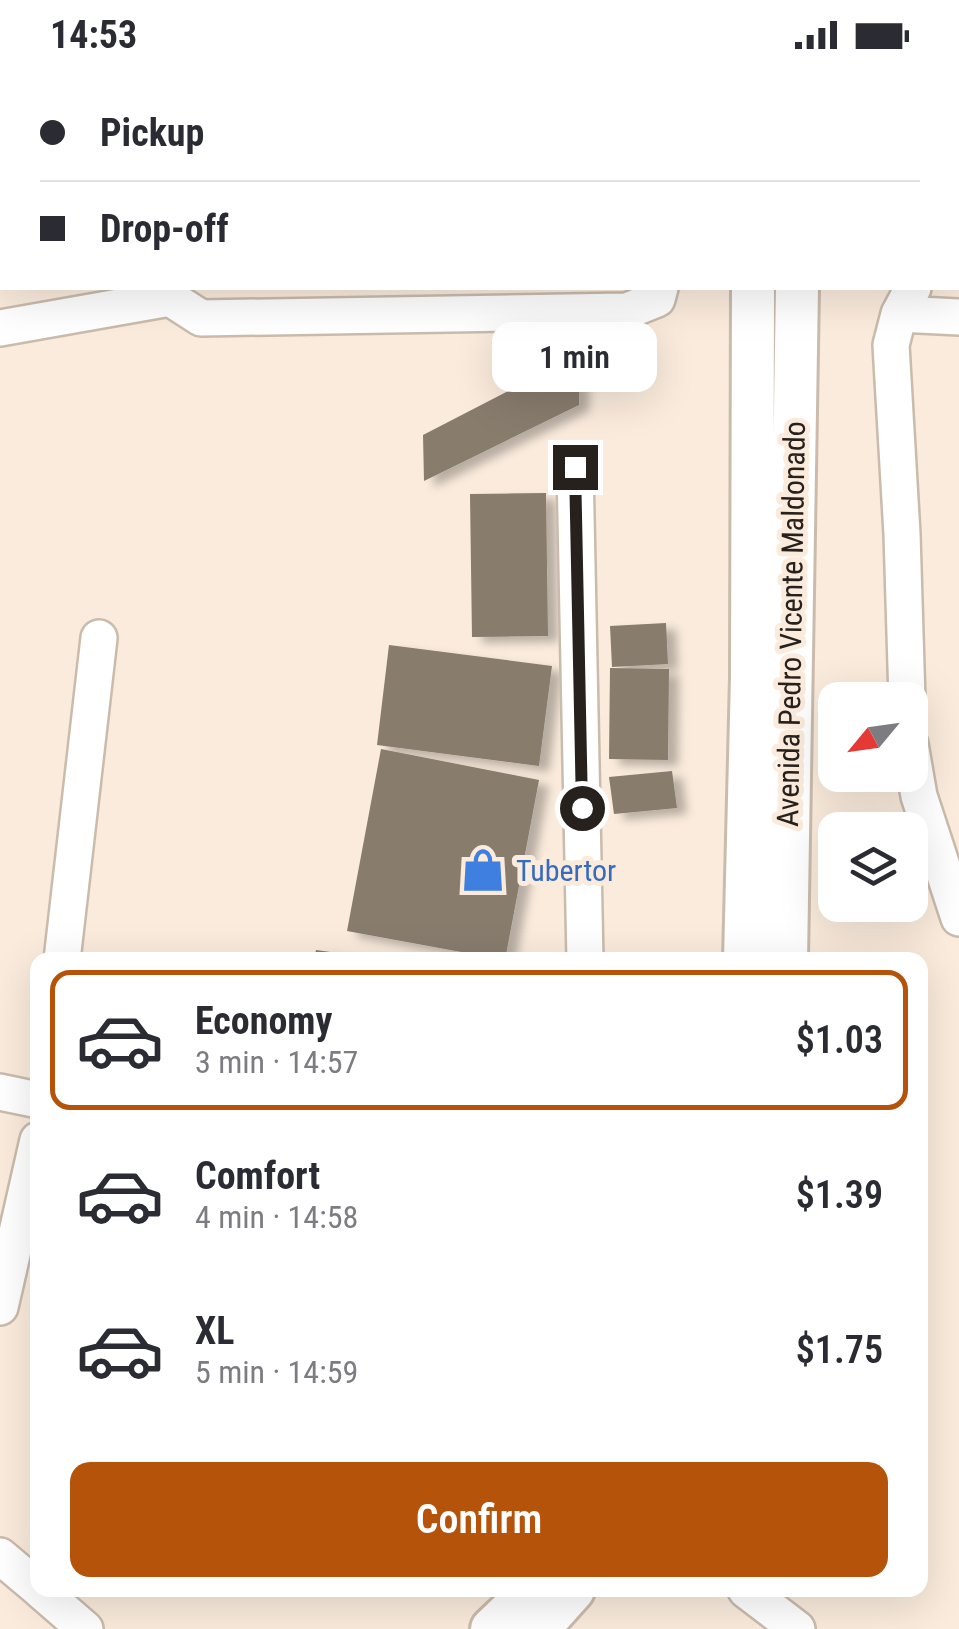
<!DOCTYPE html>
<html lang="en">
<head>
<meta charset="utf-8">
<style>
  :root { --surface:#fff; --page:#f2f2f3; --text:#2b2b33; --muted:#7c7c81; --line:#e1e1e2; --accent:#b45309 }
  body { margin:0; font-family:"Roboto Condensed",sans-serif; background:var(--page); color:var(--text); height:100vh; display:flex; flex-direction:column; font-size:38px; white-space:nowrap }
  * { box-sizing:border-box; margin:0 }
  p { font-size:32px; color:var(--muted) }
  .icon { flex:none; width:55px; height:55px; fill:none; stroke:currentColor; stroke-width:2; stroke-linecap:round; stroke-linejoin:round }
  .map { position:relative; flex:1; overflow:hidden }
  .sheet { position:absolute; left:30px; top:882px; width:898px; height:645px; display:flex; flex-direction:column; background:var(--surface); border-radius:20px; box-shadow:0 10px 40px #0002 }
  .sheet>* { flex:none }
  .hud { position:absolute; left:0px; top:0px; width:960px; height:220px; box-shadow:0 10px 40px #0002; display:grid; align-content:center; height:220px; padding:0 40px; background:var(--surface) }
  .needle { width:65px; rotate:241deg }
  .buttons { position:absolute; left:818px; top:612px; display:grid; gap:20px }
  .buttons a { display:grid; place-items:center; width:110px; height:110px; border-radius:20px; background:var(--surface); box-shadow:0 10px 40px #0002; font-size:50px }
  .end { position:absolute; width:45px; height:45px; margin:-22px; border:12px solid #26211c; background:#fff; box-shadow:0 0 0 5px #fff }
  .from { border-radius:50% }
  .bubble { position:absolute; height:70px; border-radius:20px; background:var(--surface); box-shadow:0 10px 40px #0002; font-size:32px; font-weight:600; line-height:70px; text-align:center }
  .hud b { display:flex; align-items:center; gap:35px; height:95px; font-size:38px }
  .hud b+b { border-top:2px solid var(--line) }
  .hud i { width:25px; height:25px; background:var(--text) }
  ul { padding:18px 0 0; list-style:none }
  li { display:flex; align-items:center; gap:30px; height:140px; margin:0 20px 15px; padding:0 20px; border:5px solid transparent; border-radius:20px }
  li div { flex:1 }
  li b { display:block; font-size:38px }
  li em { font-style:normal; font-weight:600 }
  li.active { border-color:var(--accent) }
  li>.icon { width:90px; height:90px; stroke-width:1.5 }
  .cta { display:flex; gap:20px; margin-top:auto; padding:20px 40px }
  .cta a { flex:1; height:115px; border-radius:20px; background:var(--accent); color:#fff; font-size:40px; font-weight:600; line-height:115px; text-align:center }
  .status { display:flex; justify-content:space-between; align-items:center; height:70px; padding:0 50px; background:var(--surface); direction:ltr }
  .status svg { height:28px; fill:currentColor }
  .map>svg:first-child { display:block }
  .building { fill:#887b6d; filter:url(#shadow) }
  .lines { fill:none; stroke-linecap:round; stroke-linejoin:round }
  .minor-casing { stroke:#cabcad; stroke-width:40 }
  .major-casing { stroke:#cabcad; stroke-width:48 }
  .minor { stroke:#fff; stroke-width:35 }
  .major { stroke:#fff; stroke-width:42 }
  .route { stroke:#26211c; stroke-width:12 }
  .labels { text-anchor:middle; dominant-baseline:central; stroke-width:10; stroke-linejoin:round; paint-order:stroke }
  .street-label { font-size:30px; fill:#26211c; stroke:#faebdc }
  .shop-label { font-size:30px; fill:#366cbe; stroke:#faebdc; text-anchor:start }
</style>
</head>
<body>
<div class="status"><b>14:53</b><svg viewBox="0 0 49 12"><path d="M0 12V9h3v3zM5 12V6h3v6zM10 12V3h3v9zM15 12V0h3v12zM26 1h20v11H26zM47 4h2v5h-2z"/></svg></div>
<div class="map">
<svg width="959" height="1559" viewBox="0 0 959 1559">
  <defs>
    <filter id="shadow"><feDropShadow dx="10" dy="6" stdDeviation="5" flood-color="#0004"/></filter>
  </defs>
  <rect width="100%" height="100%" fill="#faebdc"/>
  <path class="building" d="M580 284 579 335 424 411 423 365Z
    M546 423 548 566 472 567 470 424Z
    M666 553 668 594 612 597 610 556Z
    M389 575 552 596 539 696 377 675Z
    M610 598 669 599 668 690 609 689Z
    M381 679 539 710 505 890 347 861Z
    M672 701 677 738 614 744 609 707Z
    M316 880 374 888V890H314Z"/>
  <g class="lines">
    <g class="minor-casing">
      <path id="minor" d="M661 0V2
        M184 2V0
        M958 27 959 24
        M958 82 959 90
        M170 228 201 248 627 241 657 229 660 218
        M899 244 959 247
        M0 258 170 228
        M575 397 585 890
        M907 630 902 464 891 275 899 244 913 218
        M910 674 919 726 959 848
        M62 890 99 568
        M0 1022 38 1030
        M0 1237 38 1070
        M0 1486 38 1518
        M40 1520 85 1559
        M746 1520 797 1559"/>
    </g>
    <g class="major-casing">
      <path id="major" d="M753 2V0
        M800 2V0
        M745 890 752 607 753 218
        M786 890 797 218
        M492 1559 533 1520
        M538 1559 573 1520"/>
    </g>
    <use href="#minor" class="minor"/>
    <use href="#major" class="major"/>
  </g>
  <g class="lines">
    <path class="route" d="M575 397 582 738"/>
  </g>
  <defs>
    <g id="shop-bare" transform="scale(3.45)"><path d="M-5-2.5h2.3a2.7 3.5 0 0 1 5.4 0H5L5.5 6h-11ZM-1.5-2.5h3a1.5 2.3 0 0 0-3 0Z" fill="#3f7fe0" stroke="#faebdc" stroke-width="2.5" paint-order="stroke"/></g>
  </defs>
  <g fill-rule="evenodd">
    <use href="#shop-bare" x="483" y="800"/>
  </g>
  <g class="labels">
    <g class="street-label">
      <text transform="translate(791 554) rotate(-89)">Avenida Pedro Vicente Maldonado</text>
    </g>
    <g class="shop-label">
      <text x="516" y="800">Tubertor</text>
    </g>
  </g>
</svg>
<div class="buttons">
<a><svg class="needle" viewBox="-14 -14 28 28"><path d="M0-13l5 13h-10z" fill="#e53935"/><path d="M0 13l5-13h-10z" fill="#7c7c81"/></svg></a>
<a><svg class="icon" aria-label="layers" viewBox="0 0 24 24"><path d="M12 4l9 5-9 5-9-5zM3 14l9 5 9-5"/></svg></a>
</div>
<i class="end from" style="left:582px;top:738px"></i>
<i class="end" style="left:575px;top:397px"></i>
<div class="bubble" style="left:492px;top:252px;width:165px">1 min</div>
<div class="hud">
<b><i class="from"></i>Pickup</b>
<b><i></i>Drop-off</b>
</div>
<section class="sheet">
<ul>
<li class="active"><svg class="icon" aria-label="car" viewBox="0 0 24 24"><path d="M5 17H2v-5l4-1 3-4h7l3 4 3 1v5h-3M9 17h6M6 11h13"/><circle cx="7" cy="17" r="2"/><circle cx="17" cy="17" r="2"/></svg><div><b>Economy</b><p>3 min · 14:57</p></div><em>$1.03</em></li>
<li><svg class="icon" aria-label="car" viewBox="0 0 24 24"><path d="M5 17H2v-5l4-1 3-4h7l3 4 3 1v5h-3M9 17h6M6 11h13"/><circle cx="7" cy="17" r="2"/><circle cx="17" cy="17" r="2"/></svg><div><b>Comfort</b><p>4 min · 14:58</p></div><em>$1.39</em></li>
<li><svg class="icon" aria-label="car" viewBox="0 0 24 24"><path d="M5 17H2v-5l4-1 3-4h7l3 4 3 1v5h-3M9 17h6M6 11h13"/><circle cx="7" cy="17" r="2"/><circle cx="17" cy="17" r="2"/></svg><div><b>XL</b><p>5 min · 14:59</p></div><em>$1.75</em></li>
</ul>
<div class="cta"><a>Confirm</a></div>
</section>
</div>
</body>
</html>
